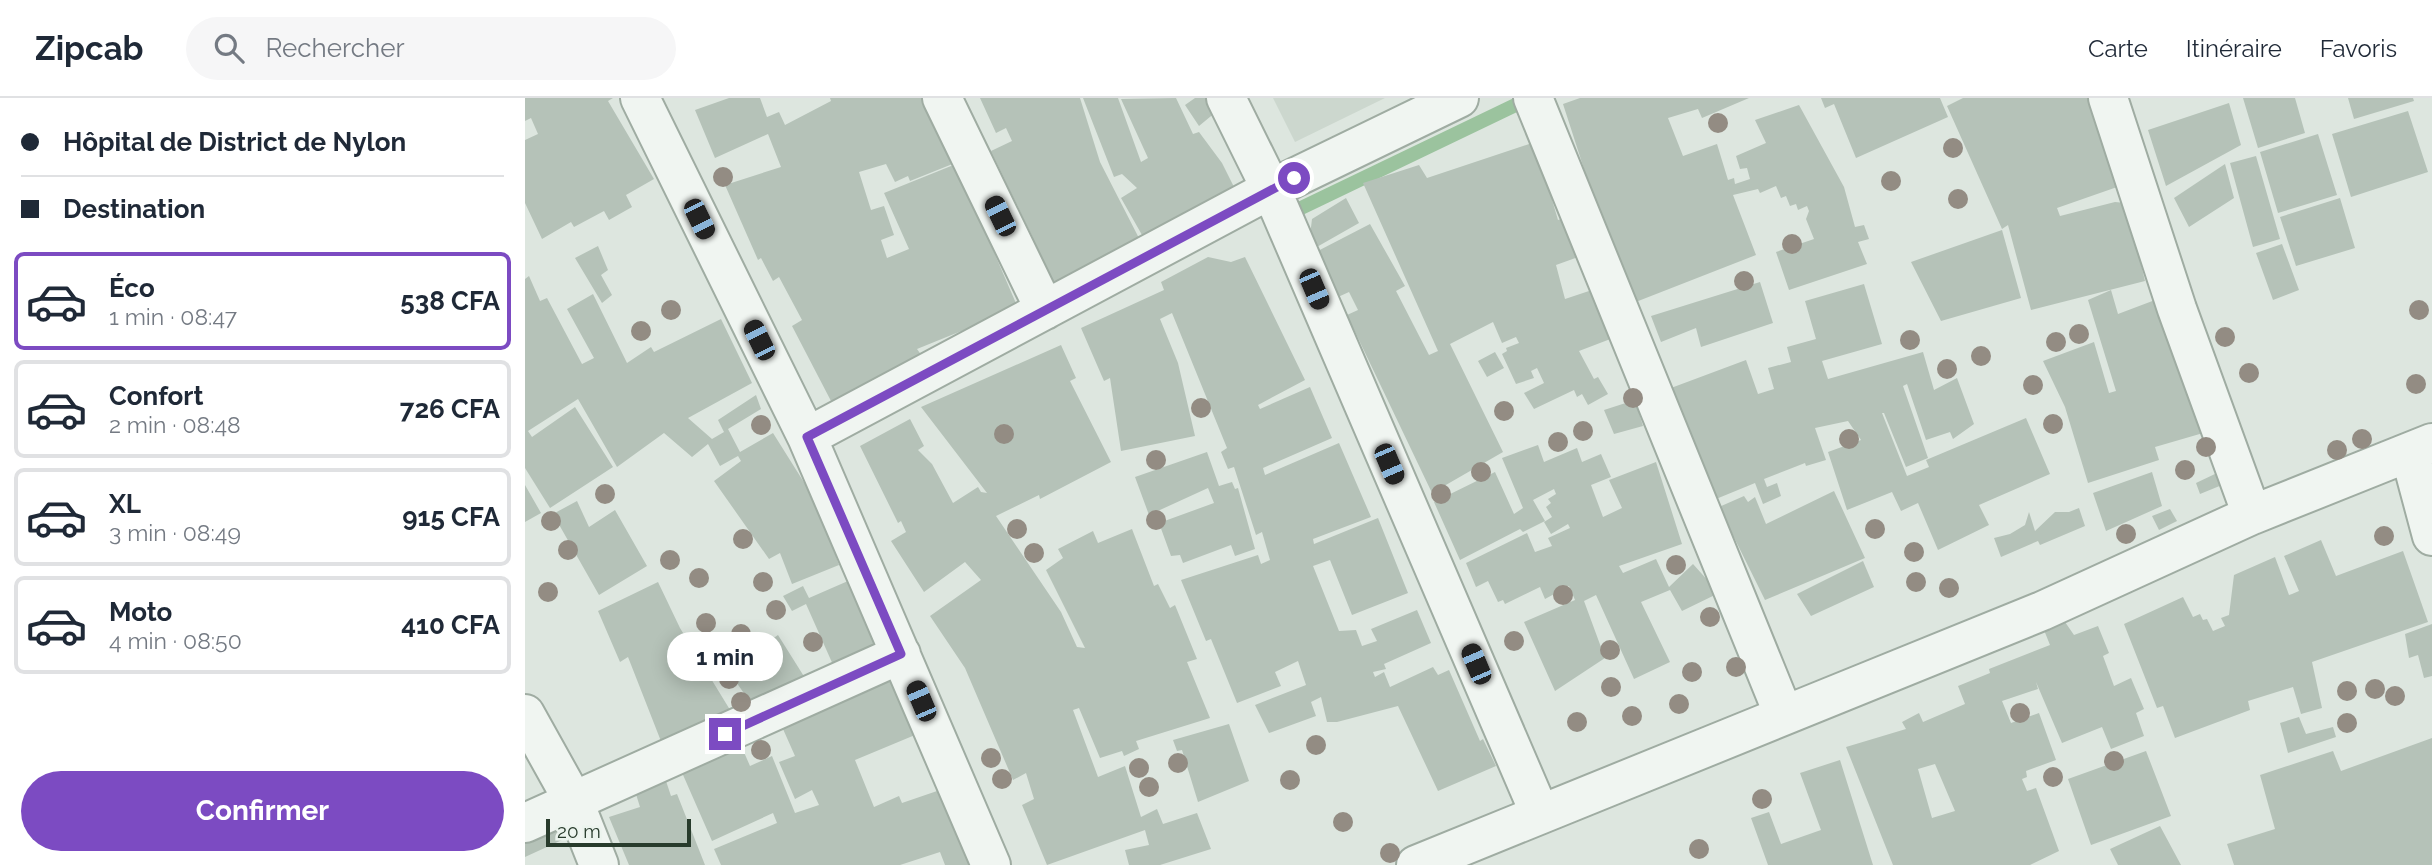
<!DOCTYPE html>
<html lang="fr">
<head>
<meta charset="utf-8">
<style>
  :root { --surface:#fff; --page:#f6f6f7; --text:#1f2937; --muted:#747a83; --line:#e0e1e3; --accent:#7c4bc2 }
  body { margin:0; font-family:Raleway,sans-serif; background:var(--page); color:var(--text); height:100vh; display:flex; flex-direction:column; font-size:26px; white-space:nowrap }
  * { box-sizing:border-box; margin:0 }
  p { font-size:23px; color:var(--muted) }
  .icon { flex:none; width:38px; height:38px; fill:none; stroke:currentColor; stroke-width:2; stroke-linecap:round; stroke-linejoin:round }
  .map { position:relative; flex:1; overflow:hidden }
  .drawer { display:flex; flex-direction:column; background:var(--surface); width:525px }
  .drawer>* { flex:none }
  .hud { display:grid; align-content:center; height:154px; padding:0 21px; background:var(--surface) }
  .scale { position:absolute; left:21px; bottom:18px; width:145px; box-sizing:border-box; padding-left:7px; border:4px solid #283b2c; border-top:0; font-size:19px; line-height:24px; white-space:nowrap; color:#283b2c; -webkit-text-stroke:5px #ecf4ee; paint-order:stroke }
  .end { position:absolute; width:32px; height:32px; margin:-16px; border:9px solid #7c4bc2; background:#fff; box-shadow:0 0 0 4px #fff }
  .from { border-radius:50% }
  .bubble { position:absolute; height:49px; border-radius:24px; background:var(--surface); box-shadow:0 4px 18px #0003; font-size:23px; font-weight:700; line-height:49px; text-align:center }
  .car { position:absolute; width:21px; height:42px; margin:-21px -10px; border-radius:9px; box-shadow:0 0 5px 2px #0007; background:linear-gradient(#222 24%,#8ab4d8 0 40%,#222 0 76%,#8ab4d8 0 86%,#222 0) }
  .hud b { display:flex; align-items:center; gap:24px; height:66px; font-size:26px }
  .hud b+b { border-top:2px solid var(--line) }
  .hud i { width:18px; height:18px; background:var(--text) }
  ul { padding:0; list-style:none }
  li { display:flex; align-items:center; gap:21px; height:98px; margin:0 14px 10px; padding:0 7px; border:4px solid var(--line); border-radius:10px }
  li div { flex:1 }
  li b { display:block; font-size:26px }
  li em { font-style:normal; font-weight:700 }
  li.selected { border-color:var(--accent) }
  li>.icon { width:63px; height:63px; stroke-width:1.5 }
  .cta { display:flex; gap:14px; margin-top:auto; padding:14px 21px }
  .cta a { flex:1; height:80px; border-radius:42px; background:var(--accent); color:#fff; font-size:28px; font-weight:700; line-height:80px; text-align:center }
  header { display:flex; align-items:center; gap:42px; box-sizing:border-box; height:98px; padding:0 35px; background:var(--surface); border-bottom:2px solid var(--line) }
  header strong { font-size:33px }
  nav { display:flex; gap:38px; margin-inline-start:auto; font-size:24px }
  .search { width:490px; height:63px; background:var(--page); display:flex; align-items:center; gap:18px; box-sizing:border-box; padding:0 24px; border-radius:38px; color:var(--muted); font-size:26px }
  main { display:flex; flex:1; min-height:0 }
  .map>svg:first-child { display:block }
  .built { fill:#ccd7ce }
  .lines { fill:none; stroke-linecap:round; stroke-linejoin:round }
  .stream { stroke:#9bc39e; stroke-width:14 }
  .building { fill:#b5c2b8; fill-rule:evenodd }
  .street-casing { stroke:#9faca2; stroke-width:42 }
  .street { stroke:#f0f5f1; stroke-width:38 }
  .tree { fill:#938c83 }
  .route { stroke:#7c4bc2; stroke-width:9 }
</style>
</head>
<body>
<header>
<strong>Zipcab</strong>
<div class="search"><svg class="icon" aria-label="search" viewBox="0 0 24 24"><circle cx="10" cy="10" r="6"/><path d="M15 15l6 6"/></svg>Rechercher</div>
<nav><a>Carte</a><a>Itinéraire</a><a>Favoris</a></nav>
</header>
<main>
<section class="drawer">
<div class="hud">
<b><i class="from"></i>Hôpital de District de Nylon</b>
<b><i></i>Destination</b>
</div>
<ul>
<li class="selected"><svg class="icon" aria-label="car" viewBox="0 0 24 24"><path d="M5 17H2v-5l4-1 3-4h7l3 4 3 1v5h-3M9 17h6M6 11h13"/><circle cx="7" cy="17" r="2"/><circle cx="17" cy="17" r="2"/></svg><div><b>Éco</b><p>1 min · 08:47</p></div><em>538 CFA</em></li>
<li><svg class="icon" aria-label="car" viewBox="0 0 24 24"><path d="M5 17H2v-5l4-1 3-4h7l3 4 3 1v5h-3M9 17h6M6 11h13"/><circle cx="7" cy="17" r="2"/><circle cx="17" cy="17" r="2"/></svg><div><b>Confort</b><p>2 min · 08:48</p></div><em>726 CFA</em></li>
<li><svg class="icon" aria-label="car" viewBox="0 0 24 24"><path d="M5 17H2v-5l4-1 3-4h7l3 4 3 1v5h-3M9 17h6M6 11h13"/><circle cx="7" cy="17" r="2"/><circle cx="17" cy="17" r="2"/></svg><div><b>XL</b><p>3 min · 08:49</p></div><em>915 CFA</em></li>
<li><svg class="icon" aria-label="car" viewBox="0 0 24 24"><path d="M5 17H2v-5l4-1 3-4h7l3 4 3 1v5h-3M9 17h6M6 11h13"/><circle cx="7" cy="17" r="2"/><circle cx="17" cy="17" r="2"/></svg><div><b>Moto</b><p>4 min · 08:50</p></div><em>410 CFA</em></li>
</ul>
<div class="cta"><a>Confirmer</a></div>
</section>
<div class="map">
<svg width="1907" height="767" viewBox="0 0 1907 767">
  <rect width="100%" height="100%" fill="#dde6df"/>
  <path class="built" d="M748 0H860L770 44Z"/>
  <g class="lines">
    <path class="stream" d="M768 126 774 111 1005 0"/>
  </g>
  <path class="building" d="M0 0H88L83 3 129 81 101 97 107 109 84 122 79 113 49 129 46 124 17 141 0 105V42L13 36 6 20 0 23Z
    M204 0H235L242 19 254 14 260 27 306 3 305 0H403L435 63 385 83 383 78 370 84 361 66 334 74 346 112 359 108 369 137 356 142 362 160 384 151 359 95 431 66 493 210 392 251 397 258 306 303 267 228 277 222 254 179 248 183 236 160 233 162 200 87 256 69 243 36 190 60 170 12Z
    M455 0H555L575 64 618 148 532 190 503 144 508 140 466 53 487 43 481 30 471 35Z
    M558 0H593L616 64 623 60 596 1 651 0 668 36 674 34 697 65 710 91 636 131 617 137 596 100 612 90 597 76 589 79Z
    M670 0H692L697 9 674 28 660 7Z
    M1055 0H1224L1177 20 1173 11 1143 20 1158 58 1192 46 1203 82 1209 80 1210 86 1225 81 1222 70 1215 71 1211 58 1241 45 1230 22 1274 7 1319 89 1330 129 1339 127 1344 141 1333 144 1342 166 1264 192 1251 154 1289 141 1281 121 1284 113 1282 108 1273 112 1271 106 1265 108 1261 98 1256 100 1251 88 1235 95 1233 91 1208 97 1231 157 1103 207 1038 6Z
    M1296 0H1415L1423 19 1331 60 1309 6 1300 10Z
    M1438 0H1564L1595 88 1532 110 1535 118 1590 104 1601 105 1620 183 1506 212 1483 127 1477 131 1422 8Z
    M1718 0H1770L1780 35 1733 50Z
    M1823 0H1888L1889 3 1829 21Z
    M1704 5 1716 47 1641 88 1623 32Z
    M1883 13 1903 74 1826 99 1807 36Z
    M1793 36 1812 97 1753 115 1735 54Z
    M1010 44 1033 122 1043 119 1056 158 1031 167 1040 201 1067 192 1088 240 1054 253 1069 281 1073 279 1083 296 1063 307 1057 296 1052 299 1049 292 1009 311 999 295 1019 285 1012 270 1006 273 1009 280 991 286 977 256 982 253 981 250 994 245 991 239 977 245 968 224 925 246 978 354 907 395 822 217 833 212 824 194 813 199 787 156 845 126 880 188 871 193 904 257 913 253 838 85 894 67 902 80Z
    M1731 58 1755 141 1728 149 1705 65Z
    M1700 66 1709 100 1664 129 1649 100Z
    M821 100 834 125 783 154 787 121Z
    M1815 100 1830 150 1771 168 1755 119Z
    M1477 132 1496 200 1416 223 1386 164Z
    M1757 146 1774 192 1748 202 1731 155Z
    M73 148 83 172 76 177 87 197 77 205 50 160Z
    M683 159 706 164 720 159 780 282 733 307 735 311 785 289 807 340 738 370 740 377 814 345 846 419 788 441 789 446 853 420 883 495 827 517 805 462 788 468 814 533 831 532 837 548 852 543 846 531 892 512 906 545 859 566 861 571 848 574 850 579 859 574 865 589 908 569 913 577 924 572 955 643 958 641 971 668 913 693 873 608 812 624H802L796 599 786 604 791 618 744 635 730 607 781 587 773 563 750 574 756 588 712 605 686 541 681 543 656 482 733 457 736 466 745 462 737 434 731 437 709 369 703 371 696 354 702 350 647 215 635 221 653 265 670 338 596 353 585 280 579 283 556 230 639 192 636 184Z
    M4 178 15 203 22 200 57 266 69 260 42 211 68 196 102 265 126 249 129 254 196 221 227 285 163 320 187 341 199 334 193 322 231 297 236 311 203 331 215 354 248 335 280 386 285 384 314 467 267 486 255 455 244 461 189 383 216 363 213 358 195 368 183 346 167 359 139 335 92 369 53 301 3 333 7 339 50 309 88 369 25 410 0 370V181Z
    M1235 184 1248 225 1176 249 1171 230 1136 244 1126 218Z
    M1339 186 1357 246 1297 263 1303 281 1398 254 1409 292 1432 280 1449 326 1428 341 1425 334 1401 342 1382 286 1378 288 1403 360 1381 369 1359 315H1357L1382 378 1404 369 1401 362 1501 320 1525 376 1454 407 1464 427 1413 452 1393 405 1376 413 1367 394 1322 412 1303 354 1336 342 1323 323 1290 330 1301 362 1281 368 1280 365 1239 381 1242 389 1252 385 1256 398 1238 406 1230 385 1191 401 1146 290 1221 262 1233 296 1249 291 1243 270 1266 264 1262 249 1291 241 1280 203Z
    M1586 192 1593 216 1638 199 1685 333 1630 349 1634 362 1563 385 1540 309 1518 263 1569 244 1584 295 1591 293 1563 202Z
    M536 247 551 280 545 283 586 364 515 401 514 397 471 418 536 514 552 549 560 550 521 472 538 460 533 451 568 433 573 445 607 431 629 488 633 486 645 510 650 507 672 561 662 564 685 620 611 643 614 651 599 658 597 653 575 660 554 610 548 612 573 679 600 668 616 719 632 711 638 726 672 715 686 751 635 767H604L600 752 624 747 620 732 522 767 497 707 509 701 501 675 488 682 440 570 405 518 456 482 440 464 399 494 366 443 381 434 376 423 373 425 335 348 385 321 399 348 393 352 407 366 428 405 453 389 456 394 462 395 396 309Z
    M970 254 979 270 962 279 953 263Z
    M1110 302 1118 328 1089 336 1079 312Z
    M1013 347 1019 364 1052 350 1057 364 1076 356 1086 379 1066 387 1078 419 1097 410 1084 382 1131 364 1157 446 1094 468 1098 475 1131 461 1144 489 1168 466 1194 495 1157 513 1145 492 1116 504 1145 564 1109 581 1071 497 1059 503 1080 560 1030 593 999 524 1050 502 1044 488 1020 501 1015 489 980 506 978 502 973 504 963 483 951 489 941 465 1002 435 1010 454 1027 448 1023 440 1045 430 1043 426 1026 436 1019 424 1027 419 1021 409 1026 405 1023 401 1031 396 1029 391 1008 402 1020 423 998 434 995 431 935 462 909 404 970 374 989 416 998 410 977 360Z
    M682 354 694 388 707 384 710 391 713 390 730 451 710 458 706 447 658 465 655 457 646 458 634 425 689 405 683 390 624 417 610 379Z
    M1627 374 1637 408 1581 433 1568 395Z
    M1692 375 1697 387 1675 396 1671 385Z
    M0 387 16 415 0 424Z
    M1309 393 1340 460 1240 502 1194 409 1219 398 1223 404 1230 399 1241 426Z
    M52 403 64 429 90 412 122 468 74 497 28 416Z
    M1554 410 1560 428 1515 447 1513 443 1476 459 1469 440 1485 436 1500 427 1504 414 1510 433 1530 414H1544Z
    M1645 411 1652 423 1634 432 1627 418Z
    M1796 442 1811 478 1878 453 1903 524 1787 564 1797 610 1776 616 1768 589 1723 603 1725 612 1650 640 1638 608 1632 610 1599 526 1658 499 1668 519 1675 516 1678 522 1682 521 1688 533 1700 528 1696 520 1704 517 1709 477 1750 459 1764 497 1767 496 1774 493 1759 458Z
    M1338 463 1349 489 1286 518 1272 496Z
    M323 483 353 550 309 569 281 506 267 513 258 498 278 488 284 500Z
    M133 484 155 530 210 620 141 656 103 559 95 564 73 513Z
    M1540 524 1549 537 1573 528 1584 555 1578 558 1589 588 1606 580 1619 611 1611 615 1619 638 1586 651 1577 629 1537 645 1511 584 1513 591 1477 603 1486 625 1514 615 1531 662 1501 673 1502 679 1497 681 1502 693 1511 690 1534 753 1505 767H1368L1321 649 1381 631 1377 624 1394 615 1398 624 1440 606 1433 588 1465 575 1464 571 1525 547 1519 532ZM1410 666 1430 713 1407 720 1393 671Z
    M1907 526V578L1899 580 1893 557 1884 560 1880 536Z
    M253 537 280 580 231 613 203 572Z
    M367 579 390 637 330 662 349 709 374 698 377 705 415 692 454 767H420L415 754 375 767H196L189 751 252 725 248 715 187 743 155 670 215 645 225 668 247 658 270 715 294 707 287 692 270 701 254 664 270 658 258 631Z
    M1774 619 1781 636 1808 629 1811 639 1763 655 1755 625Z
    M704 626 724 683 673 704 657 652 652 653 648 642Z
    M1907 640V767H1709L1702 746 1750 731 1735 677 1808 653 1816 673Z
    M1621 653 1646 718 1566 747 1543 681Z
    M1315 662 1348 767H1243L1226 720 1244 714 1256 746 1296 732 1275 675Z
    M141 683 146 698 152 696 180 767H104L84 719 115 709 110 693Z
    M38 711 48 737 0 759V729Z
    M1635 728 1656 767H1593L1585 751Z"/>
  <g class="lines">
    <g class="street-casing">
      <path id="street" d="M115 0 282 339 466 767
        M417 0 520 212
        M701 0 746 91 1015 716
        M1008 0 1258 615
        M1583 0 1652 211 1727 417
        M282 339 746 91 934 0
        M1885 356 1907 438
        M0 616 49 704 74 767
        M0 725 376 556
        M891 767 1517 513 1727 417 1907 345"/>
    </g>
    <use href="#street" class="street"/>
  </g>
  <g class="tree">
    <circle cx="1193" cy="25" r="10"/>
    <circle cx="1428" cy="50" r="10"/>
    <circle cx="198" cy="79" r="10"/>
    <circle cx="1366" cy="83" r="10"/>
    <circle cx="1433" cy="101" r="10"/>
    <circle cx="1267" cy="146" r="10"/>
    <circle cx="1219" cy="183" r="10"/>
    <circle cx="146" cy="212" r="10"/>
    <circle cx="1894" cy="212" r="10"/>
    <circle cx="116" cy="233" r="10"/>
    <circle cx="1554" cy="236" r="10"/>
    <circle cx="1700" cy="239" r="10"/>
    <circle cx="1385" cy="242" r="10"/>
    <circle cx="1531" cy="244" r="10"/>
    <circle cx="1456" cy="258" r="10"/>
    <circle cx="1422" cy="271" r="10"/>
    <circle cx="1724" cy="275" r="10"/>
    <circle cx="1891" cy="286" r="10"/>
    <circle cx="1508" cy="287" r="10"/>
    <circle cx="1108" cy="300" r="10"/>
    <circle cx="676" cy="310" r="10"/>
    <circle cx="979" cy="313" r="10"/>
    <circle cx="1528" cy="326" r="10"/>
    <circle cx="236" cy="327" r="10"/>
    <circle cx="1058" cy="333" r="10"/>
    <circle cx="479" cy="336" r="10"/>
    <circle cx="1324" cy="341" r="10"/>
    <circle cx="1837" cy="341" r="10"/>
    <circle cx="1033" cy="344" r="10"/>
    <circle cx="1681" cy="349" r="10"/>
    <circle cx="1812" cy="352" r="10"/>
    <circle cx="631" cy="362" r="10"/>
    <circle cx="1660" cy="372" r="10"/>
    <circle cx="956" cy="374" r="10"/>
    <circle cx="80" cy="396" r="10"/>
    <circle cx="916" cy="396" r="10"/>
    <circle cx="631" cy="422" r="10"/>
    <circle cx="26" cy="423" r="10"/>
    <circle cx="492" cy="431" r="10"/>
    <circle cx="1350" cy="431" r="10"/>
    <circle cx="1601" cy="436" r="10"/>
    <circle cx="1859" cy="438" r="10"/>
    <circle cx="218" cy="441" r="10"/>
    <circle cx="43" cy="452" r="10"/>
    <circle cx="1389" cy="454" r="10"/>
    <circle cx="509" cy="455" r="10"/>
    <circle cx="145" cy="462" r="10"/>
    <circle cx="1151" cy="467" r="10"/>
    <circle cx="174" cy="480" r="10"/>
    <circle cx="238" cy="484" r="10"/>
    <circle cx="1391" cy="484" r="10"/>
    <circle cx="1424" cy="490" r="10"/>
    <circle cx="23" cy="494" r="10"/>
    <circle cx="1038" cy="497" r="10"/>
    <circle cx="251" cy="512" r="10"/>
    <circle cx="1185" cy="519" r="10"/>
    <circle cx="181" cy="525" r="10"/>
    <circle cx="216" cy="536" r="10"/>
    <circle cx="989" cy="543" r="10"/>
    <circle cx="288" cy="544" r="10"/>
    <circle cx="1085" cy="552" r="10"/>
    <circle cx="1211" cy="569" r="10"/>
    <circle cx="1167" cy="574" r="10"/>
    <circle cx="204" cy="581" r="10"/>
    <circle cx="1086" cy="589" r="10"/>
    <circle cx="1850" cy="591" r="10"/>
    <circle cx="1822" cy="593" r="10"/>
    <circle cx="1870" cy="598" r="10"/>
    <circle cx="216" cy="604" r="10"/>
    <circle cx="1154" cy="606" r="10"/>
    <circle cx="1495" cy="615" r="10"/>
    <circle cx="1107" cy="618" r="10"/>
    <circle cx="1052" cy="624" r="10"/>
    <circle cx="1822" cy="625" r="10"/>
    <circle cx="791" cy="647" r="10"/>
    <circle cx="236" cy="652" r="10"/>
    <circle cx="466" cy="660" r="10"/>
    <circle cx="1589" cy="663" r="10"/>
    <circle cx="653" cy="665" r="10"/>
    <circle cx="614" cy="670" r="10"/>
    <circle cx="1528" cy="679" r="10"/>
    <circle cx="477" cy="681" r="10"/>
    <circle cx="765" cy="682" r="10"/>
    <circle cx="624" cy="689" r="10"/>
    <circle cx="1237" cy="701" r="10"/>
    <circle cx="818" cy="724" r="10"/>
    <circle cx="1174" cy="751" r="10"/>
    <circle cx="865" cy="755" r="10"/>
  </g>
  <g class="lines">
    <path class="route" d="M200 636 376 556 282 339 769 80"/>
  </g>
</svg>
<div class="scale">20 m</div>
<i class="end from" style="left:769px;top:80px"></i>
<i class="end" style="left:200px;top:636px"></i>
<div class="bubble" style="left:142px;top:534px;width:116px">1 min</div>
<i class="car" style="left:475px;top:118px;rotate:334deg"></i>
<i class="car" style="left:174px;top:121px;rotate:154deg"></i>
<i class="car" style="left:789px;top:191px;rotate:157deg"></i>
<i class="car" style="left:234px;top:242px;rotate:334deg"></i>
<i class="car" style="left:864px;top:366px;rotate:157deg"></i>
<i class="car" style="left:951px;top:566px;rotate:337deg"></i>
<i class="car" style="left:396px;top:603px;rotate:337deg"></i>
</div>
</main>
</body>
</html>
